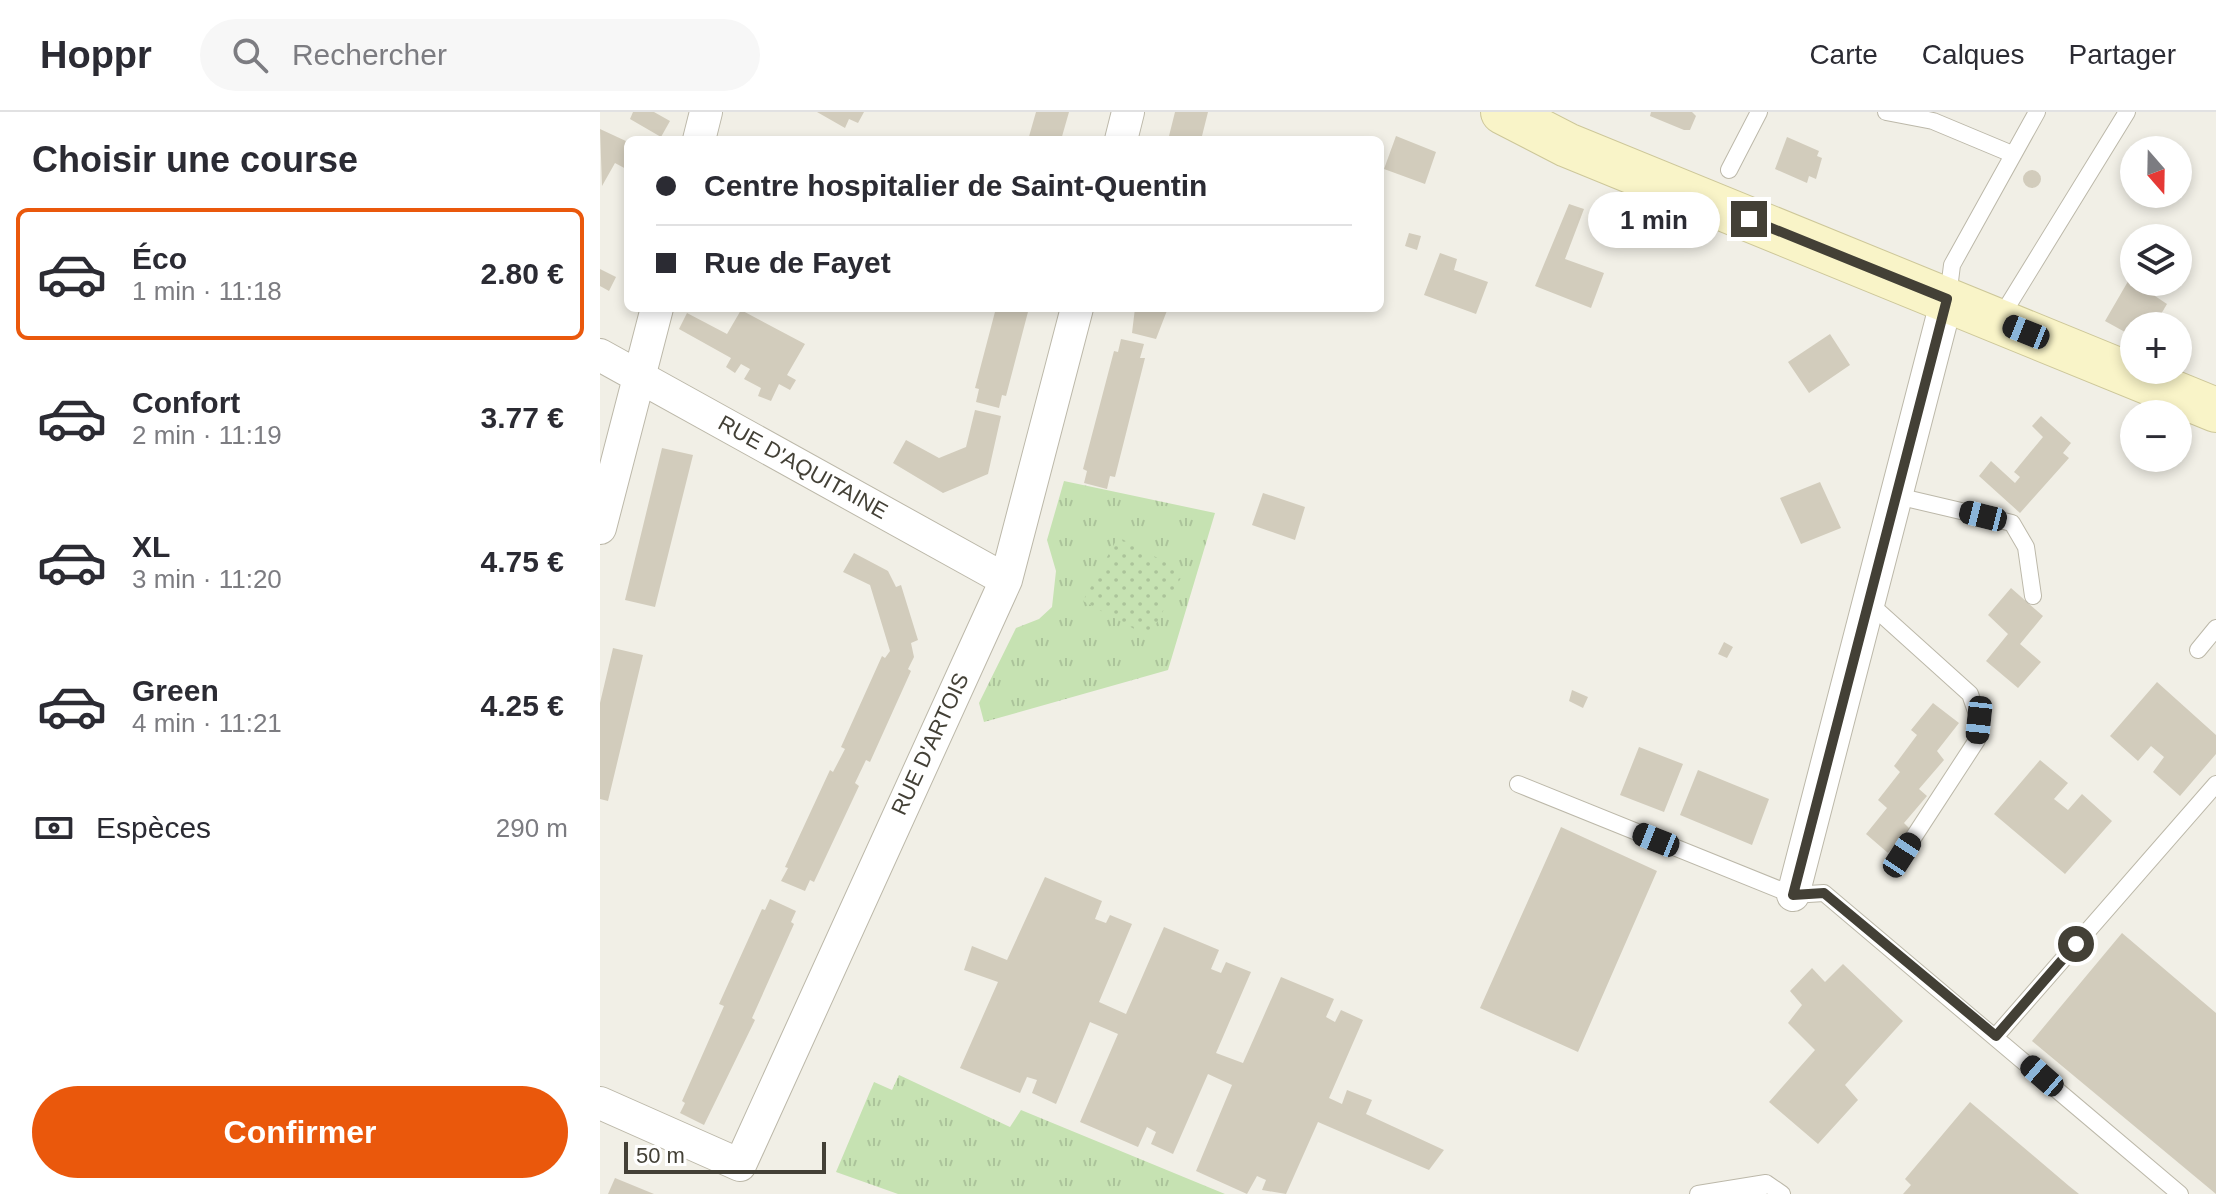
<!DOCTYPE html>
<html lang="fr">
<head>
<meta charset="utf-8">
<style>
  :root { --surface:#fff; --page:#f7f7f7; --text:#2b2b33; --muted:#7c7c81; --line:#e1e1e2; --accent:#ea580c }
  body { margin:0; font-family:Arial,sans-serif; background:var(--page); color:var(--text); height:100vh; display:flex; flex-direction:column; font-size:30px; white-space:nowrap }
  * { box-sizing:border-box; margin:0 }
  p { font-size:26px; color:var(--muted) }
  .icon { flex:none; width:44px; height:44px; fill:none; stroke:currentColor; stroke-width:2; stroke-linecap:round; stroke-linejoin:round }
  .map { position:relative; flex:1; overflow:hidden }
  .sheet { display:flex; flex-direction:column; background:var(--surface); width:600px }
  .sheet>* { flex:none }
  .top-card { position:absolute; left:24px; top:24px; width:760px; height:176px; border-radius:12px; box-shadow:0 4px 12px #0003; display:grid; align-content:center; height:176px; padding:0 32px; background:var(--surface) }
  .needle { width:52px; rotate:160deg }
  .tools { position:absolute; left:1520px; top:24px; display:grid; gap:16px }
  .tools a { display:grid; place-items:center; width:72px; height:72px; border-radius:50%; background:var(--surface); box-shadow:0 4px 12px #0003; font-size:40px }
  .scale { position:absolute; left:24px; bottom:20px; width:202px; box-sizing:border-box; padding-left:8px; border:4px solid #434036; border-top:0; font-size:22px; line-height:28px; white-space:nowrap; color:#434036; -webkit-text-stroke:6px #fff; paint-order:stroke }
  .end { position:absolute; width:36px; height:36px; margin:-18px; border:10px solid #434036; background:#fff; box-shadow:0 0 0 4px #fff }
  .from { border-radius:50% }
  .bubble { position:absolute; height:56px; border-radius:28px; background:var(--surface); box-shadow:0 4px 12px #0003; font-size:26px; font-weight:600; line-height:56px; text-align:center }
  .car { position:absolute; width:24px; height:48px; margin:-24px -12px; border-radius:10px; box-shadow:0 0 6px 2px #0007; background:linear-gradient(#222 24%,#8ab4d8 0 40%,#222 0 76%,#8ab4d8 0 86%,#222 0) }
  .top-card b { display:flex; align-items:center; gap:28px; height:76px; font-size:30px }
  .top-card b+b { border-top:2px solid var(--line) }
  .top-card i { width:20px; height:20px; background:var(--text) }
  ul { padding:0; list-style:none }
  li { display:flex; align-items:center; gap:24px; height:132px; margin:0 16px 12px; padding:0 16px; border:4px solid transparent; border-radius:12px }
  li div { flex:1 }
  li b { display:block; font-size:30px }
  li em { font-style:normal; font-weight:600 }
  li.active { border-color:var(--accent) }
  li>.icon { width:72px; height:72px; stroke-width:1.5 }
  h2 { padding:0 32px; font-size:36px; line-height:96px }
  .pay { display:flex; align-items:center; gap:20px; height:88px; padding:0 32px; font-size:30px }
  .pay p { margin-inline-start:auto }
  .button { display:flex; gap:16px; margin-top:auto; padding:16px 32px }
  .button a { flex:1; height:92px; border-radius:48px; background:var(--accent); color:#fff; font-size:32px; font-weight:600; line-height:92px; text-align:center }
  header { display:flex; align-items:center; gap:48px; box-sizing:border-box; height:112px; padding:0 40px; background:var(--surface); border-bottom:2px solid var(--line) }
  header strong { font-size:38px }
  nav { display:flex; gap:44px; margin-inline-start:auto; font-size:28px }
  .search { width:560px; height:72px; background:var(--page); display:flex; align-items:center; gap:20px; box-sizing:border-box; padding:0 28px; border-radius:44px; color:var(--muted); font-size:30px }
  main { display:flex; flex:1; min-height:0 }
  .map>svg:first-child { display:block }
  .grass { fill:url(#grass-tufts) }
  .park { fill:url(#park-dots) }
  .building { fill:#d2ccbc }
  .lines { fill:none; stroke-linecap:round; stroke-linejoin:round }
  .service-casing { stroke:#bcb8a9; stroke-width:18 }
  .minor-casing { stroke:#bcb8a9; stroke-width:34 }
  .secondary-casing { stroke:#cdc799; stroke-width:46 }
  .service { stroke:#fff; stroke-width:16 }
  .minor { stroke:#fff; stroke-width:32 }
  .secondary { stroke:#f9f4c8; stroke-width:44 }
  .route { stroke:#434036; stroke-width:10 }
  .labels { text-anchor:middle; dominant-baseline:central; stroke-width:6; stroke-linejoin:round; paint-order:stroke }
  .street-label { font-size:22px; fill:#434036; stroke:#fff }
</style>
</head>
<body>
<header>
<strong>Hoppr</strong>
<div class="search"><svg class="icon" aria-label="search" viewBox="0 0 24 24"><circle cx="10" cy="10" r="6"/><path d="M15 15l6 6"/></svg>Rechercher</div>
<nav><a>Carte</a><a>Calques</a><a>Partager</a></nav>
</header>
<main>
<section class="sheet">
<h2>Choisir une course</h2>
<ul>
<li class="active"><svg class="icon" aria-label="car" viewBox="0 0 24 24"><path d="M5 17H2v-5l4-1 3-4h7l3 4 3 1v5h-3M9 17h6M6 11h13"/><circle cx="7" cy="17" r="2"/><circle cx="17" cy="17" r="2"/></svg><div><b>Éco</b><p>1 min · 11:18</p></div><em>2.80 €</em></li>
<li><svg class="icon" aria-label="car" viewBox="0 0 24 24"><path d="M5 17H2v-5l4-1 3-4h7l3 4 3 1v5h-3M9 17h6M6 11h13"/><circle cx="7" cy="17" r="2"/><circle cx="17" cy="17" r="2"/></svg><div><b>Confort</b><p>2 min · 11:19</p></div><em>3.77 €</em></li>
<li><svg class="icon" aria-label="car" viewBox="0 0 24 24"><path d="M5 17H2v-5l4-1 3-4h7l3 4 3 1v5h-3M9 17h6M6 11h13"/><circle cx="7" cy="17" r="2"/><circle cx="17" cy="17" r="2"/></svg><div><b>XL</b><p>3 min · 11:20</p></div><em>4.75 €</em></li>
<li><svg class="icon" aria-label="car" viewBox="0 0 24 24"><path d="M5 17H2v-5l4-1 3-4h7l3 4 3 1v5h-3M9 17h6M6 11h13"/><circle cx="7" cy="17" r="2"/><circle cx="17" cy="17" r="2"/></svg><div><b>Green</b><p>4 min · 11:21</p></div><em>4.25 €</em></li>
</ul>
<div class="pay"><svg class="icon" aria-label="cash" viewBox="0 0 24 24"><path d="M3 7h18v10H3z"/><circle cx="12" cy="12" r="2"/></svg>Espèces<p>290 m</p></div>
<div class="button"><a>Confirmer</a></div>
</section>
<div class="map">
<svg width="1616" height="1082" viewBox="0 0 1616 1082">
  <defs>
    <pattern id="grass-tufts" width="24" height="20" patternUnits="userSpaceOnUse" patternTransform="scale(2)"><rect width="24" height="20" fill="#c6e2b2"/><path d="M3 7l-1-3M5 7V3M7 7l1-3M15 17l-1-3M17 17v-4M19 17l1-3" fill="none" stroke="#abc39a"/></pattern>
    <pattern id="park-dots" width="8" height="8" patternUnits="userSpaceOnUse" patternTransform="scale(2)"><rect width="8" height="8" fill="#c6e2b2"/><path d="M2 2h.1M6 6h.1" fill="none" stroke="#abc39a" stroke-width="1.8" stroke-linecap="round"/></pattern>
  </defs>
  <rect width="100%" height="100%" fill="#f1efe6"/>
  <path class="grass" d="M464 369 615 401 568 558 384 610 379 591 416 516 439 507 452 495 456 459 447 428Z
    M299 963 410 1015 421 998 625 1082H298L236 1060 274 970 292 978Z"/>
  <path class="park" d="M518 425 584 460 549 525 483 489Z"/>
  <path class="building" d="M33 0H54L70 9 61 25 30 7Z
    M217 0H264L258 11 249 7 245 16Z
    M436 0H469L461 28H428Z
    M575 0H608L601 28H568Z
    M1051 0H1092L1096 4 1090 18H1084L1050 4Z
    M0 17 28 30V58L15 51 2 74Z
    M796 24 836 40 825 72 784 57Z
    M1187 25 1219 39 1217 44 1222 46 1216 67 1209 64 1207 71 1175 57Z
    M1423 67a9 9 0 1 1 18 0a9 9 0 1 1-18 0Z
    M969 92 984 97 965 147 1004 161 991 196 935 174Z
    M809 121 821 124 817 138 805 134Z
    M840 141 857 147 854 158 888 170 876 202 824 183Z
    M0 157 16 165 9 179 0 174Z
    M1534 159V170H1562L1555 184 1567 192 1554 214H1534V225L1505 209Z
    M396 196H429L406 284 402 283 399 296 376 290 379 277 375 276Z
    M535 196H568L556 227 532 221Z
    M141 198 205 232 187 263 196 268 190 278 179 272 171 289 158 284 161 276 144 267 150 257 141 252 135 261 126 255 131 246 79 217 87 201 127 222Z
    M1230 222 1250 253 1209 281 1188 250Z
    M521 227 544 232 540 246H545L515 365 510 364 507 377 484 371 487 359 483 357 514 239 518 240Z
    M375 298 401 304 388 362 343 381 293 351 306 328 339 346 366 335Z
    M1441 304 1471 331 1463 341 1469 346 1420 401 1379 364 1391 349 1415 371 1420 365 1414 360 1443 325 1432 314Z
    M62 336 93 343 55 495 25 488Z
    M1220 370 1241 416 1201 432 1180 386Z
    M663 381 705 395 695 428 652 413Z
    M254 441 288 459 296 475 301 473 318 528 311 531 314 545 308 557 311 559 270 650 266 648 255 671 259 674 214 770 210 768 205 779 181 769 188 756 185 755 230 658 233 660 245 637 241 635 282 544 285 546 290 539 270 473 243 460Z
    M1411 476 1443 504 1420 532 1441 550 1418 576 1386 549 1408 522 1388 503Z
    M1124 530 1133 535 1127 546 1118 542Z
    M13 536 43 543 8 689 0 687V591Z
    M1557 570 1616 623V642L1580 684 1553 660 1564 645 1551 634 1538 649 1510 624Z
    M972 578 988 585 983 596 969 589Z
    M1333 591 1359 611 1337 639 1344 648 1319 677 1327 684 1304 711 1310 717 1288 741 1266 722 1287 696 1278 688 1300 660 1294 654 1317 623 1311 618Z
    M1039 635 1083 652 1064 700 1020 683Z
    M1440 648 1468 671 1454 687 1468 698 1482 682 1512 709 1465 762 1394 702Z
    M1098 658 1169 687 1152 733 1080 703Z
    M961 715 1057 759 978 940 880 896Z
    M445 765 502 789 495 807 506 811 510 803 532 812 499 890 526 902 564 815 619 838 611 857 621 861 626 850 651 860 616 941 643 951 681 865 734 887 726 905 735 910 741 898 763 908 729 986 742 992 747 978 772 988 766 1002 844 1038 829 1058 718 1010 686 1082 662 1078 666 1068 657 1064 647 1082 596 1059 632 973 608 962 573 1042 551 1032 556 1020 547 1015 538 1035 480 1010 518 922 490 910 456 992 432 981 437 968 427 965 420 981 360 956 398 870 364 858 372 834 407 848Z
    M170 787 196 799 191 810 194 812 152 906 155 908 104 1013 80 1001 85 991 82 989 124 894 119 892 162 797 165 798Z
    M1522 821 1616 901V1082L1432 929Z
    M1243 852 1303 909 1245 973 1258 988 1218 1032 1169 990 1215 938 1188 911 1202 893 1190 879 1212 856 1225 870Z
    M1370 990 1469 1074 1479 1082H1303L1311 1073 1305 1067Z
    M15 1066 54 1082H8Z"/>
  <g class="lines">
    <g class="service-casing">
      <path id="service" d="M1286 0 1333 9 1412 42
        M1129 58 1159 0
        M1348 185 1352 153 1437 0
        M1399 208 1527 0
        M1297 384 1412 411 1426 435 1433 484
        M1269 491 1370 582 1379 608 1377 628 1302 743
        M1598 538 1616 516
        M918 672 1193 783 1224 781 1580 1082
        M1396 924 1616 672
        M1166 1071 1182 1082
        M1098 1082 1166 1071 1155 1082"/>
    </g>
    <g class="minor-casing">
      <path id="minor" d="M99 28 106 0
        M521 28 528 0
        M0 243 406 468
        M0 416 57 196
        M1193 783 1347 187
        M0 991 140 1053 406 468 477 196"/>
    </g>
    <g class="secondary-casing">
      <path id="secondary" d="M903 0 967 33 1616 298"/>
    </g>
    <use href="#service" class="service"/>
    <use href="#minor" class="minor"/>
    <use href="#secondary" class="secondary"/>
  </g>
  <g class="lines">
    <path class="route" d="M1149 107 1347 187 1193 783 1224 781 1396 924 1476 832"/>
  </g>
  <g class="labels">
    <g class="street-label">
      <text transform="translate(203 355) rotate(29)">RUE D'AQUITAINE</text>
      <text transform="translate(330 632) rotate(-65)">RUE D'ARTOIS</text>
    </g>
  </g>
</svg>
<div class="tools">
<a><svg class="needle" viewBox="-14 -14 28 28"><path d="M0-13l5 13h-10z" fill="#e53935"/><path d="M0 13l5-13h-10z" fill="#7c7c81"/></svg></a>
<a><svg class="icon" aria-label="layers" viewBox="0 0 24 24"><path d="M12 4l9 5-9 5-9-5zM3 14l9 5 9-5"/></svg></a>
<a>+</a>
<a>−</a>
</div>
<div class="scale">50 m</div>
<i class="end from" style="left:1476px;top:832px"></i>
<i class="end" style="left:1149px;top:107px"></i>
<div class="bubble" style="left:988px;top:80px;width:132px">1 min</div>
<i class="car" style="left:1426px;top:220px;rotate:292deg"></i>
<i class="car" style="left:1383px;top:404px;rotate:284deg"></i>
<i class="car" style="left:1379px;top:608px;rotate:186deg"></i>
<i class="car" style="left:1056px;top:728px;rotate:292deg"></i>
<i class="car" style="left:1302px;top:743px;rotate:33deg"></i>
<i class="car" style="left:1442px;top:964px;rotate:311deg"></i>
<div class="top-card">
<b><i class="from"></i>Centre hospitalier de Saint-Quentin</b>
<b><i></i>Rue de Fayet</b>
</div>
</div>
</main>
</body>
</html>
